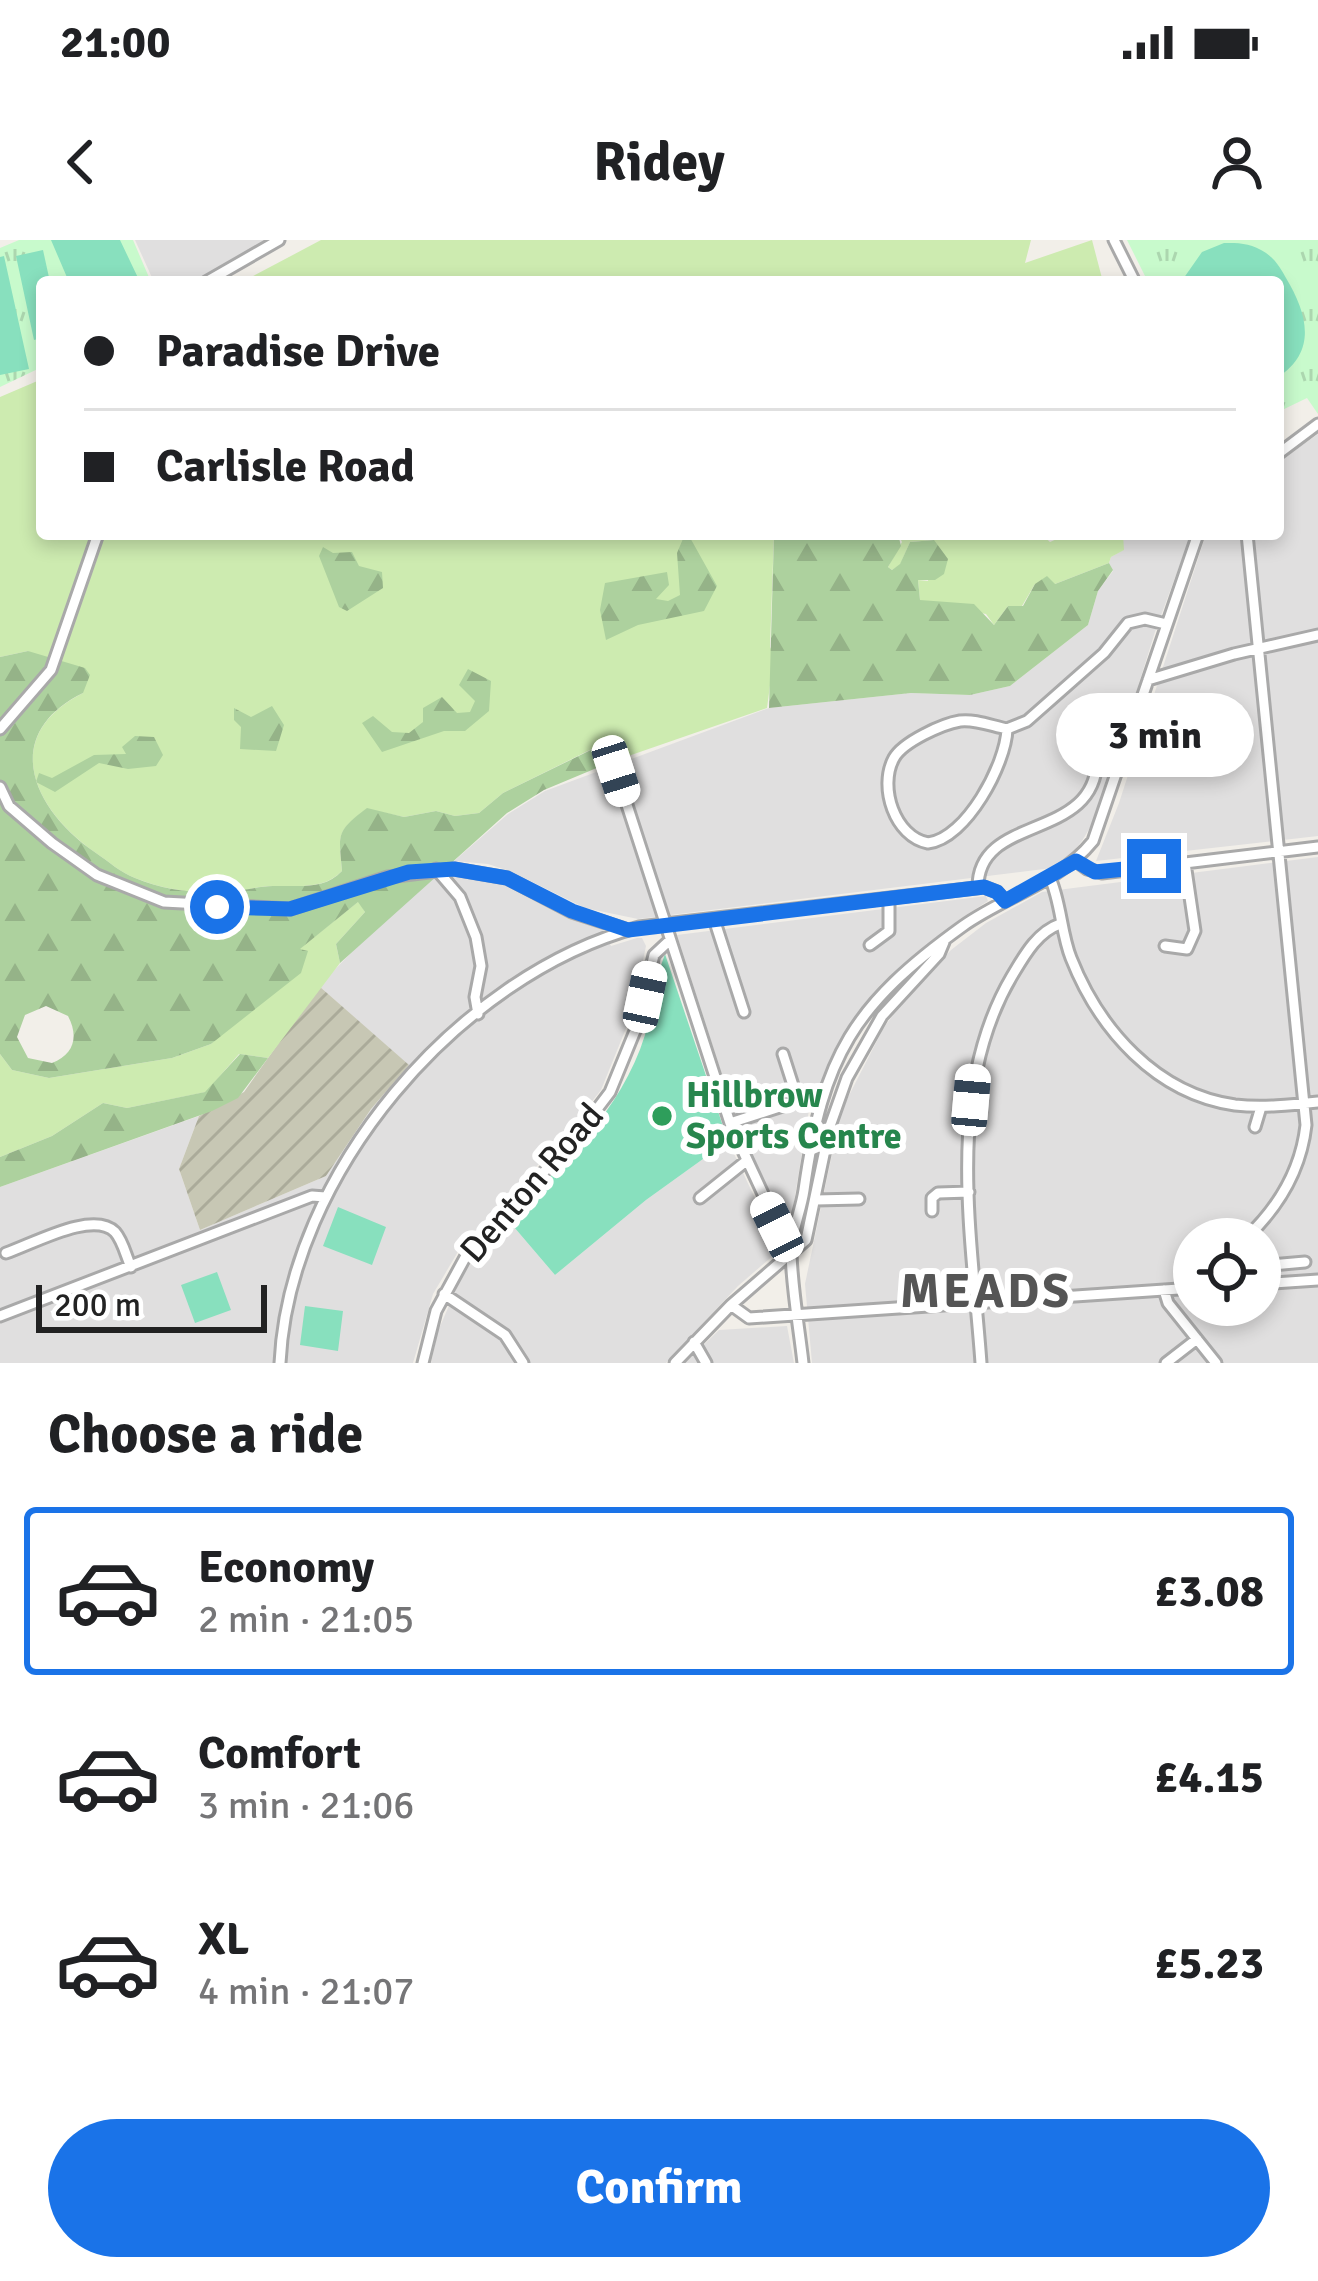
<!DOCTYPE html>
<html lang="en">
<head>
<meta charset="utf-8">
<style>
  :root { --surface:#fff; --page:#f6f6f6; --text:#202124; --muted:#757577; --line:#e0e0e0; --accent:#1a73e8 }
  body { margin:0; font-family:Signika,sans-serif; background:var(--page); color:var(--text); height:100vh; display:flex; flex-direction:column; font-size:45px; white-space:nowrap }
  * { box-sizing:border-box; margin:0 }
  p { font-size:39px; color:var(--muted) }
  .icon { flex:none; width:66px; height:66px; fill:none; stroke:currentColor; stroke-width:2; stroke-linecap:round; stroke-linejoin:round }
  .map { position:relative; height:1123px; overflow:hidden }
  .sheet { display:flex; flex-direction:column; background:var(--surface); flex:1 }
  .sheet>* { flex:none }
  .top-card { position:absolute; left:36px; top:36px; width:1248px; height:264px; border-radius:12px; box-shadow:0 6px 18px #0003; display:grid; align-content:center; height:264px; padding:0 48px; background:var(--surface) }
  .controls { position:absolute; left:1173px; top:978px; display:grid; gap:24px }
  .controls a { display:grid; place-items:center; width:108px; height:108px; border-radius:50%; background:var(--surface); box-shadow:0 6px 18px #0003; font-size:60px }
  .scale { position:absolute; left:36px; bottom:30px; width:231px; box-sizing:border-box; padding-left:12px; border:6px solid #222; border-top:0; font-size:33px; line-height:42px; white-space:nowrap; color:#222; -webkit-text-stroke:9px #fff; paint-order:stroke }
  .end { position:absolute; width:54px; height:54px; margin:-27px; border:15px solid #1a73e8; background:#fff; box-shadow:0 0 0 6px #fff }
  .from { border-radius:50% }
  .bubble { position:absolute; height:84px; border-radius:42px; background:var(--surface); box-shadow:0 6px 18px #0003; font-size:39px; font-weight:700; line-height:84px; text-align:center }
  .car { position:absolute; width:36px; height:72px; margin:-36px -18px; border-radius:15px; box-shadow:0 0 9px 3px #0007; background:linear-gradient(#fff 24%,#345 0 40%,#fff 0 76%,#345 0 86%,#fff 0) }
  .top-card b { display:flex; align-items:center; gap:42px; height:114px; font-size:45px }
  .top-card b+b { border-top:3px solid var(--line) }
  .top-card i { width:30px; height:30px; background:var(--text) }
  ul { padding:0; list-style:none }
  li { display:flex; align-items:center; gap:36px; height:168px; margin:0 24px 18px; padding:0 24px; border:6px solid transparent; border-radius:12px }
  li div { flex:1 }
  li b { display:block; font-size:45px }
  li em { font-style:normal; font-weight:700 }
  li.current { border-color:var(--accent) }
  li>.icon { width:108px; height:108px; stroke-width:1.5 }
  h2 { padding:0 48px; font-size:54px; line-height:144px }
  .button { display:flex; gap:24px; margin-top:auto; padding:24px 48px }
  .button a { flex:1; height:138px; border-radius:72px; background:var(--accent); color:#fff; font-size:48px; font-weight:700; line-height:138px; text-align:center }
  .status { display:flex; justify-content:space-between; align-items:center; height:84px; padding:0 60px; background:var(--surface); direction:ltr }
  .status svg { height:33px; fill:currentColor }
  header { display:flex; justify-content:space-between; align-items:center; height:156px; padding:0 48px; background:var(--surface); font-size:54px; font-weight:700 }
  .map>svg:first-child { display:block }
  .residential { fill:#e0dfdf; fill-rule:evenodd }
  .construction { fill:url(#construction-furrows) }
  .grass { fill:#cdebb0 }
  .forest { fill:url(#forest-firs); fill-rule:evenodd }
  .park { fill:url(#park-tufts) }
  .pitch { fill:#88e0be }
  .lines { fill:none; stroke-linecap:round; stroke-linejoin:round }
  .minor-casing { stroke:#a9a9a9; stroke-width:15 }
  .minor { stroke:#fff; stroke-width:9 }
  .route { stroke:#1a73e8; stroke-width:15 }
  .leisure-dot { fill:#2e9e5b; stroke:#fff; stroke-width:4.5 }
  .labels { text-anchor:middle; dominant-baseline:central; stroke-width:12; stroke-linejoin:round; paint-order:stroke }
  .leisure-label { font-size:36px; font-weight:bold; fill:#27864d; stroke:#fff; text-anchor:start }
  .street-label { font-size:36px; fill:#222; stroke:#fff }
  .district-label { font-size:48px; font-weight:bold; letter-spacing:3px; fill:#555; stroke:#fff }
</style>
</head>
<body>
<div class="status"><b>21:00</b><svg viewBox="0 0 49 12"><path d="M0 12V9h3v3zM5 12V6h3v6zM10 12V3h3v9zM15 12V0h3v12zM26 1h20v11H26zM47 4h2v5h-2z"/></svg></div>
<header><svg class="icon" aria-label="back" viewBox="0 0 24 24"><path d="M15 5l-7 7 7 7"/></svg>Ridey<svg class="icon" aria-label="person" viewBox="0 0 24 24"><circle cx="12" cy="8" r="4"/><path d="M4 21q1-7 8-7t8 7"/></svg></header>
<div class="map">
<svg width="1318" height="1123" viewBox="0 0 1318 1123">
  <defs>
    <pattern id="construction-furrows" width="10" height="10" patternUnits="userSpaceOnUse" patternTransform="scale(3)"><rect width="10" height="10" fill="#c7c7b4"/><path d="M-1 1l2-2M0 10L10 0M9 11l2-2" fill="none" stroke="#abab9a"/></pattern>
    <pattern id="forest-firs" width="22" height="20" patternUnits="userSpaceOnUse" patternTransform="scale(3)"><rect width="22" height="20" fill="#add19e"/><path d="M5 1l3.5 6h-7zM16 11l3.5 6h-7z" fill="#95b388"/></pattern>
    <pattern id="park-tufts" width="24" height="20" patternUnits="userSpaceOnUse" patternTransform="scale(3)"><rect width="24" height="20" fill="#c8facc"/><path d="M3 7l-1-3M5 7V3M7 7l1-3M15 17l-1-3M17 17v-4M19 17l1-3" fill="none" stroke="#acd6af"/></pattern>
  </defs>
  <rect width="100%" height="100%" fill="#f2efe9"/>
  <path class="residential" d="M135 0H283L216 42H154Z
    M1318 194V596L1096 621 1119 563 1206 294H1278V222Z
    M1123 294H1191L1155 392 1098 574 1082 601 1060 627 638 679 585 668 512 632 488 624 454 621 508 574 545 551 769 468 911 453 970 455 1010 446 1088 385 1098 351 1113 331 1109 323 1111 317 1123 310Z
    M1318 617V1123H812L805 1044 841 871 883 789 902 762 951 710 986 683 1042 652ZM1194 999H1260V1065H1194Z
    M454 634 502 642 567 676 602 687 611 706 637 698H642L646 706 631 776 601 850 564 897 459 1010 433 1054 413 1123H0V947L199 876 179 929 200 990 326 936 371 869 408 825 319 746 375 688 432 639Z
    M986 656 988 661 960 679 880 745 834 810 809 870 793 968 786 987 742 897 677 695Z
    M728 901 770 990 776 1013 738 1046 666 1123H431L438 1091 458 1045 472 1021 508 980 555 1035 646 960Z
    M787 1086 794 1123H685L719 1090Z"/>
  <path class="construction" d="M319 746 409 825 371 869 326 936 200 990 179 929 199 876 244 852Z"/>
  <path class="grass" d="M321 0H1031L1025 23 1092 0 1103 42H242Z
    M42 139V294H774L770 407 774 415 767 468 611 522 607 509 600 505 503 553 479 573 455 576 436 571 404 577 367 569C335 592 339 595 342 631 322 651 297 645 272 646 260 646 248 650 236 652 202 655 167 651 135 638 121 633 108 621 96 613 31 568 0 495 83 453L28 411 0 417V157Z
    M898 294H1041L1050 302 1068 294H1123L1124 310 1111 317 1109 323 1055 344H1035L1022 366H1008L994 385 986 374 920 361 918 340 928 341 934 300 910 302 900 325 892 330 888 327 902 302Z
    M359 661 365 672 336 704 340 723 268 818 239 814 206 852 127 868 103 863 52 896 0 917V814L12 830 49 838 172 818 211 804 307 711 298 710Z"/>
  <path class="forest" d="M685 294H688L717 346 704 371 638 385 606 400 600 370 605 343 667 332 669 345 656 359 668 361 680 355 677 313Z
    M774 294H898L901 306 888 327 892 330 900 324 910 302 934 300 948 319 944 334 935 340H918L920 360 974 364 994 385 1008 366H1023L1035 344 1047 336 1055 344 1109 323 1113 330 1098 351 1088 385 1010 446 970 455 911 453 769 468Z
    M323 307 333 313 352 312 359 326 382 332 383 348 347 371 339 367 319 316Z
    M28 411 85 428 90 435 83 453C0 494 31 569 96 613 108 621 121 633 135 638 167 651 202 655 236 651 248 650 260 646 273 646 298 645 323 651 342 631 339 594 335 592 367 568L404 577 436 571 455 576 479 573 503 553 601 505 611 522 544 550 507 573 340 723 336 704 365 672 358 662 300 709 308 711 301 733 211 804 172 818 49 838 12 830 0 814V417ZM46 766 68 776C79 797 74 814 52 823L28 818 17 797 25 775Z
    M468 429 491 441 489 471 465 491H444L382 512 362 483 373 476 392 492 409 493 423 482V468L442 457 457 473 470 472 475 461 459 445Z
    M272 466 284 485 276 511 240 509 241 487 234 480V468L251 477Z
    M135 496 154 497 163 515 156 526 128 529 99 523 55 552 36 542 39 533 52 538 94 515 126 514 122 507Z
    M240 814 268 818 238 858 212 871 0 947V917L52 896 103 863 127 868 205 852Z"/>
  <path class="park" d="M19 0H133L151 42H42V127L0 147V8Z
    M1127 0H1318V174L1307 158 1278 172V42H1148Z"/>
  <path class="pitch" d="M51 0H120L140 42H69Z
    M1224 3C1238 3 1249 3 1261 10 1273 16 1280 27 1286 38 1307 73 1318 111 1278 137V42H1181L1202 12Z
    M43 10 50 42H42V98L34 100 16 16Z
    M4 16 29 129 0 135V17Z
    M665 714 728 901 646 960 555 1035 508 980C562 924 621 872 645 795 653 769 655 740 665 714Z
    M338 967 386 987 372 1025 323 1006Z
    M217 1032 231 1070 195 1083 181 1045Z
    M305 1066 343 1071 338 1111 300 1105Z"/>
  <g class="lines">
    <g class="minor-casing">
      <path id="minor" d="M1114 0 1135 42
        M206 42 279 0
        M1278 214 1318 184
        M1148 440 1234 414 1318 395
        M0 489 51 430 98 294
        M1007 489C992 486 975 479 960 481 942 484 903 502 894 518 878 547 895 597 928 603 966 599 1006 524 1007 489L1027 481 1104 413 1128 383 1145 379 1166 384
        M616 531 730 883 791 1014
        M0 547 9 566 52 603 97 635 164 662 290 669 388 637 454 629 507 638 572 672 628 690
        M1076 621 1087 629 1102 633 1318 607
        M436 629 460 657 476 697 481 726 475 757 478 774
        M1050 638C1061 662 1061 693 1071 718 1099 789 1156 854 1235 865 1263 868 1291 865 1318 862
        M978 647C978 572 1099 603 1097 516
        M714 679 744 772
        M870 705 889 691V658
        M1165 706 1187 709 1195 691 1185 623
        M730 883 798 861 783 814
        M1255 887 1261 867
        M700 958 745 922
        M816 960 859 959
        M932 971V958L938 953 969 952
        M1245 999C1278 968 1301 930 1306 885L1247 294
        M6 1013C33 1004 93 970 115 992 123 1001 126 1016 131 1027
        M1260 1026 1305 1022
        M1260 1044 1318 1040
        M1164 1050 1168 1063 1216 1123
        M444 1054 505 1095 523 1123
        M731 1065 749 1078 1194 1048
        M0 1076 312 956 325 957
        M694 1102 706 1123
        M280 1123C289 935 457 736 639 687L984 647 997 652 1005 661
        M423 1123 436 1071 467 1014 572 902 610 852 637 786 654 715 669 701
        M675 1123 731 1065 806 1000 830 886 847 838 882 776 939 714 944 702
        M803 1123C799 1087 792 1049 791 1013 791 992 801 971 804 950 823 816 853 765 963 686 1007 655 1059 643 1093 601L1198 294
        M981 1123C972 996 944 851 1012 736 1024 716 1037 692 1060 684
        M1166 1123 1197 1099"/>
    </g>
    <use href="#minor" class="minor"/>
  </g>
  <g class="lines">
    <path class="route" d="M217 667 290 669 409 632 454 629 507 638 572 671 628 690 984 647 997 652 1005 661 1076 621 1095 632 1154 626"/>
  </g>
  <circle class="leisure-dot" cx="662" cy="876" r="12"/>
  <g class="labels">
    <g class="leisure-label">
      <text x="686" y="855">Hillbrow<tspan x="686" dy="41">Sports Centre</tspan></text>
    </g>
    <g class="street-label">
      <text transform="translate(532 943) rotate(-49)">Denton Road</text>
    </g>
    <g class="district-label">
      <text x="986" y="1051">MEADS</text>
    </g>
  </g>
</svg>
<div class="controls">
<a><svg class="icon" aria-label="locate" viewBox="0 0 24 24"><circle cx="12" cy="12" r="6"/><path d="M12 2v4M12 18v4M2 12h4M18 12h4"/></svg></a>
</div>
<div class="scale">200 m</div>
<i class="end from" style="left:217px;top:667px"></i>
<i class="end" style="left:1154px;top:626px"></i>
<div class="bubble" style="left:1056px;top:453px;width:198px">3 min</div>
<i class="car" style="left:616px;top:531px;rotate:162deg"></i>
<i class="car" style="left:645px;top:757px;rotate:12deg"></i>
<i class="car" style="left:971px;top:860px;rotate:5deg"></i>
<i class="car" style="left:777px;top:987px;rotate:334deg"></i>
<div class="top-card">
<b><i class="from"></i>Paradise Drive</b>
<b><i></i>Carlisle Road</b>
</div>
</div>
<section class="sheet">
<h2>Choose a ride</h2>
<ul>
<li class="current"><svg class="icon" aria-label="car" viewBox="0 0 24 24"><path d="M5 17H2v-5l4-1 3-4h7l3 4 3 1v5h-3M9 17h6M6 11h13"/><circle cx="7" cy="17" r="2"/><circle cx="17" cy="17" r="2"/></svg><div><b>Economy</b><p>2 min · 21:05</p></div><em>£3.08</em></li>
<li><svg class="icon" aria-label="car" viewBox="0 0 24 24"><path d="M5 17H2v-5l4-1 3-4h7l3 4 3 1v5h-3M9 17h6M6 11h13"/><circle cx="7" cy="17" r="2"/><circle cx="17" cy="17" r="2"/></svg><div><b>Comfort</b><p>3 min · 21:06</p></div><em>£4.15</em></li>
<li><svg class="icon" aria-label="car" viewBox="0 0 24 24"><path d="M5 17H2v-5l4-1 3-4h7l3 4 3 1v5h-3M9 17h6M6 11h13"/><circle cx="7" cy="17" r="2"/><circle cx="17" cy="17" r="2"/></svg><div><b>XL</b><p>4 min · 21:07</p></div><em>£5.23</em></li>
</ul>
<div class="button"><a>Confirm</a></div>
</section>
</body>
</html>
